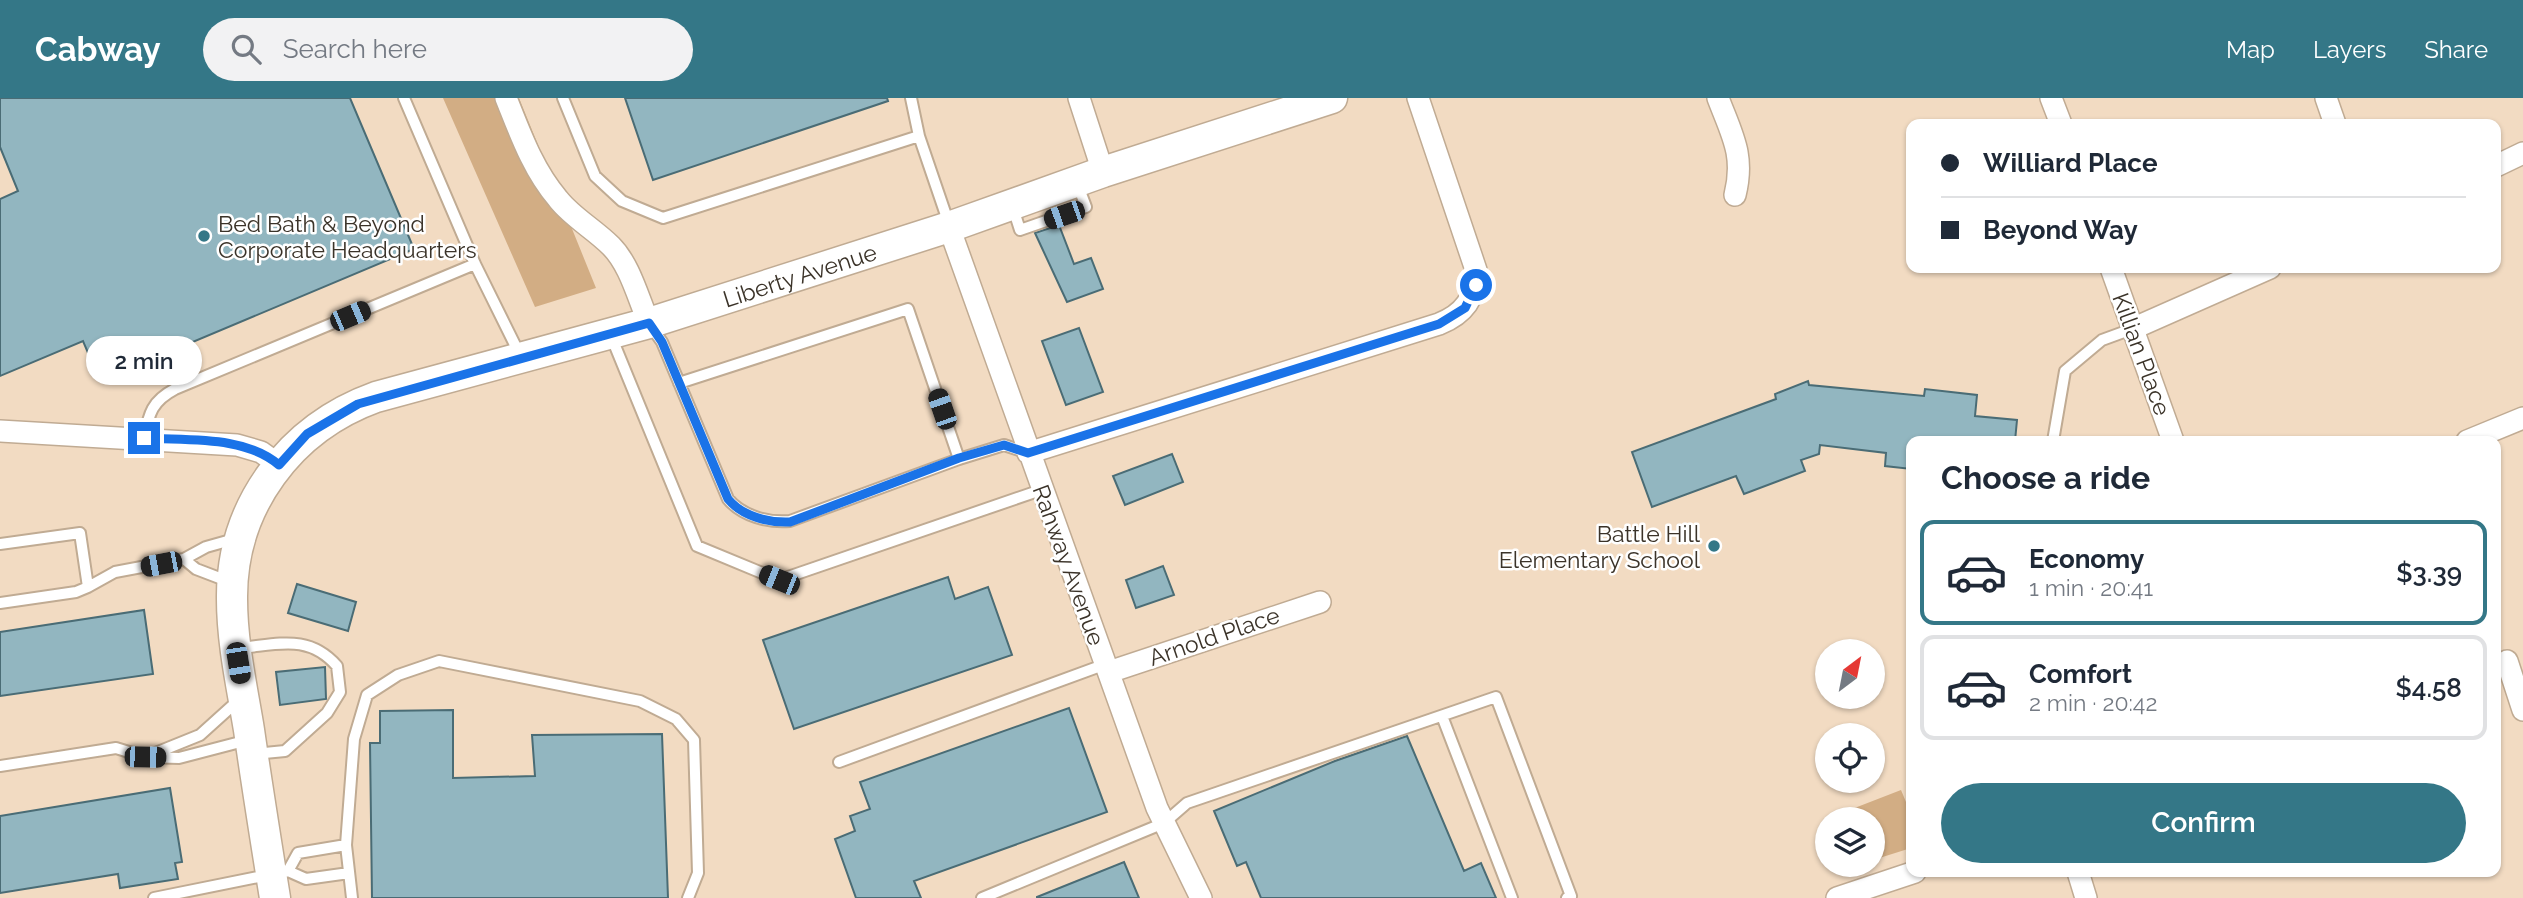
<!DOCTYPE html>
<html lang="en">
<head>
<meta charset="utf-8">
<style>
  :root { --surface:#fff; --page:#f2f2f3; --text:#1f2937; --muted:#747a83; --line:#e0e1e3; --accent:#347787 }
  body { margin:0; font-family:Raleway,sans-serif; background:var(--page); color:var(--text); height:100vh; display:flex; flex-direction:column; font-size:26px; white-space:nowrap }
  * { box-sizing:border-box; margin:0 }
  p { font-size:23px; color:var(--muted) }
  .icon { flex:none; width:38px; height:38px; fill:none; stroke:currentColor; stroke-width:2; stroke-linecap:round; stroke-linejoin:round }
  .map { position:relative; flex:1; overflow:hidden }
  .panel { position:absolute; left:1906px; top:338px; width:595px; height:441px; display:flex; flex-direction:column; background:var(--surface); border-radius:14px; box-shadow:0 2px 5px #0004 }
  .panel>* { flex:none }
  .top-card { position:absolute; left:1906px; top:21px; width:595px; height:154px; border-radius:14px; box-shadow:0 2px 5px #0004; display:grid; align-content:center; height:154px; padding:0 35px; background:var(--surface) }
  .needle { width:46px; rotate:32deg }
  .tools { position:absolute; left:1815px; top:541px; display:grid; gap:14px }
  .tools a { display:grid; place-items:center; width:70px; height:70px; border-radius:50%; background:var(--surface); box-shadow:0 2px 5px #0004; font-size:35px }
  .end { position:absolute; width:32px; height:32px; margin:-16px; border:9px solid #1a73e8; background:#fff; box-shadow:0 0 0 4px #fff }
  .from { border-radius:50% }
  .bubble { position:absolute; height:49px; border-radius:24px; background:var(--surface); box-shadow:0 2px 5px #0004; font-size:23px; font-weight:600; line-height:49px; text-align:center }
  .car { position:absolute; width:21px; height:42px; margin:-21px -10px; border-radius:9px; box-shadow:0 0 5px 2px #0007; background:linear-gradient(#222 24%,#8ab4d8 0 40%,#222 0 76%,#8ab4d8 0 86%,#222 0) }
  .top-card b { display:flex; align-items:center; gap:24px; height:66px; font-size:26px }
  .top-card b+b { border-top:2px solid var(--line) }
  .top-card i { width:18px; height:18px; background:var(--text) }
  ul { padding:0; list-style:none }
  li { display:flex; align-items:center; gap:21px; height:105px; margin:0 14px 10px; padding:0 21px; border:4px solid var(--line); border-radius:14px }
  li div { flex:1 }
  li b { display:block; font-size:26px }
  li em { font-style:normal; font-weight:600 }
  li.active { border-color:var(--accent) }
  li>.icon { width:63px; height:63px; stroke-width:1.5 }
  h2 { padding:0 35px; font-size:32px; line-height:84px }
  .primary-button { display:flex; gap:14px; margin-top:auto; padding:14px 35px }
  .primary-button a { flex:1; height:80px; border-radius:42px; background:var(--accent); color:#fff; font-size:28px; font-weight:600; line-height:80px; text-align:center }
  header { display:flex; align-items:center; gap:42px; box-sizing:border-box; height:98px; padding:0 35px; background:var(--accent); color:#fff }
  header strong { font-size:33px }
  nav { display:flex; gap:38px; margin-inline-start:auto; font-size:24px }
  .search { width:490px; height:63px; background:var(--page); display:flex; align-items:center; gap:18px; box-sizing:border-box; padding:0 24px; border-radius:38px; color:var(--muted); font-size:26px }
  .map>svg:first-child { display:block }
  .green { fill:#d2ad84 }
  .building { fill:#92b6c0; stroke:#4a6c75; stroke-width:2 }
  .lines { fill:none; stroke-linecap:round; stroke-linejoin:round }
  .lane-casing { stroke:#c0ab93; stroke-width:14 }
  .street-casing { stroke:#c0ab93; stroke-width:24 }
  .secondary-casing { stroke:#c0ab93; stroke-width:33 }
  .lane { stroke:#fff; stroke-width:10 }
  .street { stroke:#fff; stroke-width:21 }
  .secondary { stroke:#fff; stroke-width:30 }
  .route { stroke:#1a73e8; stroke-width:9 }
  .poi-dot { fill:#347787; stroke:#fff; stroke-width:2.5 }
  .labels { text-anchor:middle; dominant-baseline:central; stroke-width:5; stroke-linejoin:round; paint-order:stroke }
  .poi-label { font-size:23px; fill:#3b3329; stroke:#fff; text-anchor:start }
  .street-label { font-size:23px; fill:#3b3329; stroke:#fff }
</style>
</head>
<body>
<header>
<strong>Cabway</strong>
<div class="search"><svg class="icon" aria-label="search" viewBox="0 0 24 24"><circle cx="10" cy="10" r="6"/><path d="M15 15l6 6"/></svg>Search here</div>
<nav><a>Map</a><a>Layers</a><a>Share</a></nav>
</header>
<div class="map">
<svg width="2523" height="800" viewBox="0 0 2523 800">
  <rect width="100%" height="100%" fill="#f2dbc2"/>
  <path class="green" d="M443 0H519L596 190 535 209Z
    M1901 692 1911 716V750L1873 762 1872 721H1855L1852 711Z"/>
  <path class="building" d="M0 0H350L414 151 100 283 83 243 0 278V101L18 93 0 49Z
    M625 0H887L888 3 653 82Z
    M1059 127 1074 166 1091 160 1103 191 1067 204 1035 135Z
    M1079 230 1103 294 1066 307 1042 243Z
    M1808 283 1809 287 1924 298 1925 291 1977 297 1975 318 2017 322 2015 343H1911V371L1885 368 1886 355 1820 347 1819 356 1801 362 1805 373 1744 396 1736 378 1652 409 1632 354 1776 301 1775 296Z
    M1172 356 1183 384 1125 407 1113 378Z
    M1163 468 1174 497 1136 510 1126 482Z
    M948 479 955 501 988 489 1012 557 794 631 763 542Z
    M297 486 356 504 348 533 288 515Z
    M144 512 153 576 0 598V534Z
    M325 569 326 601 280 607 276 574Z
    M1069 610 1107 714 914 783 921 800H856L835 741 855 733 850 718 870 711 860 684Z
    M453 612V680L535 678 532 637 662 636 668 800H372L370 645H380V613Z
    M1407 638 1464 773 1481 765 1496 800H1261L1246 764 1237 768 1214 713 1335 663Z
    M170 690 182 764 175 765 178 781 120 790 118 776 0 795V718Z
    M1124 764 1139 800H1037V799Z"/>
  <g class="lines">
    <g class="lane-casing">
      <path id="lane" d="M404 0 475 166 520 257
        M563 0 595 78 622 103 663 120 919 38
        M911 0 919 38 949 126
        M1013 110 1020 132 1086 109 1077 85
        M650 227 662 244 728 401C742 418 768 425 790 423L959 361 1004 347 1028 355
        M611 238 697 448 779 482 1041 392
        M679 285 908 211 959 361
        M144 340C149 315 152 303 175 291L475 166
        M2053 343 2065 273 2102 242 2132 231
        M0 446 80 435 88 489 115 474 184 461
        M230 484 196 471 184 461 206 449 238 440
        M0 505 76 494 88 489
        M238 550C277 547 308 535 337 568L340 594 327 615 285 653 254 656
        M1442 618 1512 800
        M153 656 200 637 241 600
        M839 664 1106 566
        M0 668 116 650 145 659 179 660 248 642
        M288 773 298 755 346 747
        M154 800 288 773 306 781 349 775
        M352 800 346 747 354 641 367 597 398 577 439 563 640 603 676 621 694 642 698 775 688 800
        M982 800 1164 725 1187 705 1496 599 1571 798 1567 800"/>
    </g>
    <g class="street-casing">
      <path id="street" d="M506 0C520 35 533 72 558 101 572 119 594 131 611 148 630 167 638 200 649 225
        M1079 0 1103 74
        M1718 0C1732 37 1745 57 1735 97
        M2051 0 2061 26
        M2326 0 2335 26
        M2496 68 2523 55
        M949 129 1157 710 1201 800
        M2111 170 2173 343
        M2132 231 2270 170
        M0 333 237 347 261 354 279 367
        M2467 343 2523 320
        M1028 355 1439 226C1464 216 1476 200 1476 172L1418 0
        M2507 563 2523 612
        M1109 574 1320 504
        M2078 774 2086 800
        M1837 800 1915 774"/>
    </g>
    <g class="secondary-casing">
      <g id="secondary">
        <path id="s1" d="M275 800C266 744 257 688 249 632 242 589 232 545 232 501 231 408 290 330 376 299L649 225 949 129 1103 74 1332 0"/>
      </g>
    </g>
    <use href="#lane" class="lane"/>
    <use href="#street" class="street"/>
    <use href="#secondary" class="secondary"/>
  </g>
  <g class="lines">
    <path class="route" d="M144 340C187 343 244 337 279 367L307 336 358 306 649 225 662 244 728 401C742 418 768 425 790 424L959 360 1004 347 1028 355 1439 226 1465 210 1476 187"/>
  </g>
  <g class="poi-dot">
    <circle cx="204" cy="138" r="7"/>
    <circle cx="1714" cy="448" r="7"/>
  </g>
  <g class="labels">
    <g class="poi-label">
      <text x="218" y="125">Bed Bath &amp; Beyond<tspan x="218" dy="26">Corporate Headquarters</tspan></text>
      <text x="1700" y="435" text-anchor="end">Battle Hill<tspan x="1700" dy="26">Elementary School</tspan></text>
    </g>
    <g class="street-label">
      <text stroke="none"><textPath href="#s1" startOffset="1008">Liberty Avenue</textPath></text>
      <text transform="translate(2142 256) rotate(70)">Killian Place</text>
      <text transform="translate(1069 467) rotate(70)">Rahway Avenue</text>
      <text transform="translate(1214 538) rotate(-19)">Arnold Place</text>
    </g>
  </g>
</svg>
<div class="tools">
<a><svg class="needle" viewBox="-14 -14 28 28"><path d="M0-13l5 13h-10z" fill="#e53935"/><path d="M0 13l5-13h-10z" fill="#747a83"/></svg></a>
<a><svg class="icon" aria-label="locate" viewBox="0 0 24 24"><circle cx="12" cy="12" r="6"/><path d="M12 2v4M12 18v4M2 12h4M18 12h4"/></svg></a>
<a><svg class="icon" aria-label="layers" viewBox="0 0 24 24"><path d="M12 4l9 5-9 5-9-5zM3 14l9 5 9-5"/></svg></a>
</div>
<i class="end from" style="left:1476px;top:187px"></i>
<i class="end" style="left:144px;top:340px"></i>
<div class="bubble" style="left:86px;top:238px;width:116px">2 min</div>
<i class="car" style="left:1064px;top:117px;rotate:251deg"></i>
<i class="car" style="left:350px;top:218px;rotate:67deg"></i>
<i class="car" style="left:942px;top:311px;rotate:341deg"></i>
<i class="car" style="left:161px;top:466px;rotate:259deg"></i>
<i class="car" style="left:779px;top:482px;rotate:292deg"></i>
<i class="car" style="left:238px;top:565px;rotate:171deg"></i>
<i class="car" style="left:145px;top:659px;rotate:91deg"></i>
<div class="top-card">
<b><i class="from"></i>Williard Place</b>
<b><i></i>Beyond Way</b>
</div>
<section class="panel">
<h2>Choose a ride</h2>
<ul>
<li class="active"><svg class="icon" aria-label="car" viewBox="0 0 24 24"><path d="M5 17H2v-5l4-1 3-4h7l3 4 3 1v5h-3M9 17h6M6 11h13"/><circle cx="7" cy="17" r="2"/><circle cx="17" cy="17" r="2"/></svg><div><b>Economy</b><p>1 min · 20:41</p></div><em>$3.39</em></li>
<li><svg class="icon" aria-label="car" viewBox="0 0 24 24"><path d="M5 17H2v-5l4-1 3-4h7l3 4 3 1v5h-3M9 17h6M6 11h13"/><circle cx="7" cy="17" r="2"/><circle cx="17" cy="17" r="2"/></svg><div><b>Comfort</b><p>2 min · 20:42</p></div><em>$4.58</em></li>
</ul>
<div class="primary-button"><a>Confirm</a></div>
</section>
</div>
</body>
</html>
